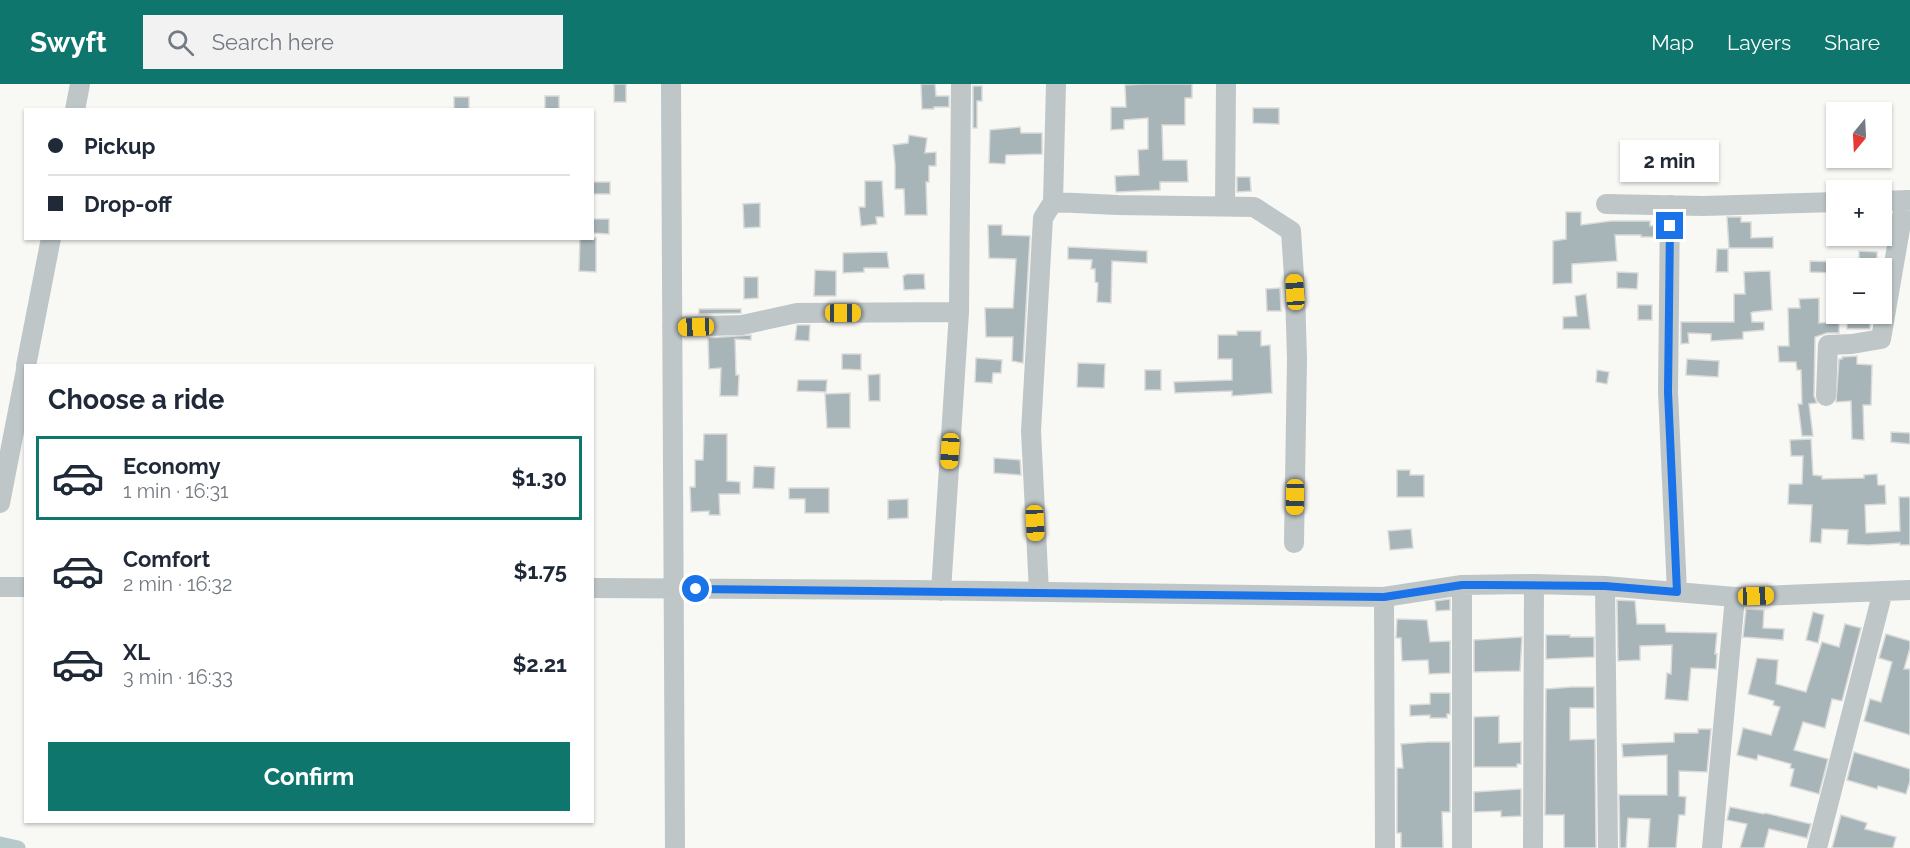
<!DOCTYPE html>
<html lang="en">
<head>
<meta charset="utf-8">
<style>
  :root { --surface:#fff; --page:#f2f2f3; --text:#1f2937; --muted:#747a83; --line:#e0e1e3; --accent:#0f766e }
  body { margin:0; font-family:Raleway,sans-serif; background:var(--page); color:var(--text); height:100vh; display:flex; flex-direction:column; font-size:22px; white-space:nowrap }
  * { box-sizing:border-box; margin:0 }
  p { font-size:20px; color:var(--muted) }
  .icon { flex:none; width:33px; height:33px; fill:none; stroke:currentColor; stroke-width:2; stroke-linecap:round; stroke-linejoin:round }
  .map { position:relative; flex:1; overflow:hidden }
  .details { position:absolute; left:24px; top:280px; width:570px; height:459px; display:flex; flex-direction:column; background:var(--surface); border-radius:0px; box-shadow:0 2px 4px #0004 }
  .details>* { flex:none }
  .banner { position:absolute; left:24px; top:24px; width:570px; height:132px; border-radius:0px; box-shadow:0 2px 4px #0004; display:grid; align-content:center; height:132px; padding:0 24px; background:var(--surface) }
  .needle { width:39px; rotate:198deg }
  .controls { position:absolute; left:1826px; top:18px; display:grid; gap:12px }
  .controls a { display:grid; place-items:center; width:66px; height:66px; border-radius:0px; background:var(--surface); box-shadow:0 2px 4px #0004; font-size:30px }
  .end { position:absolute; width:27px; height:27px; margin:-14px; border:8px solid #1a73e8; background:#fff; box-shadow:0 0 0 3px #fff }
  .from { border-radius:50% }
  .bubble { position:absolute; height:42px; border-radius:0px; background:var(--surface); box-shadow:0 2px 4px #0004; font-size:20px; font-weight:700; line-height:42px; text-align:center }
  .car { position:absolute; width:18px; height:36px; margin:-18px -9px; border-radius:8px; box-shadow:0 0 4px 2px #0007; background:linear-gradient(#f5c518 24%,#345 0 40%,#f5c518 0 76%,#345 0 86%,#f5c518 0) }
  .banner b { display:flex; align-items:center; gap:21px; height:57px; font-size:22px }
  .banner b+b { border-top:2px solid var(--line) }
  .banner i { width:15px; height:15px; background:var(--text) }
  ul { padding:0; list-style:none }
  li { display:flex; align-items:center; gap:18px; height:84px; margin:0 12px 9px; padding:0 12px; border:3px solid transparent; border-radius:0px }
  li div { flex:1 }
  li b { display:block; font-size:22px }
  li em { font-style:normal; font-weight:700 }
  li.current { border-color:var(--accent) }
  li>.icon { width:54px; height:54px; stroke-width:1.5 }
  h2 { padding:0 24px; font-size:27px; line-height:72px }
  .action { display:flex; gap:12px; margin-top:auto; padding:12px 24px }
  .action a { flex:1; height:69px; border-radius:0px; background:var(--accent); color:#fff; font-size:24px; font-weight:700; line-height:69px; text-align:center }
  header { display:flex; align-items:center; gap:36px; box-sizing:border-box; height:84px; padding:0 30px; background:var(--accent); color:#fff }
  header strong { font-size:28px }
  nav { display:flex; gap:33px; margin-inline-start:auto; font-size:21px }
  .search { width:420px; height:54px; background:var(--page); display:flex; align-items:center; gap:15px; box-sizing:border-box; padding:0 21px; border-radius:0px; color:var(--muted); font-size:22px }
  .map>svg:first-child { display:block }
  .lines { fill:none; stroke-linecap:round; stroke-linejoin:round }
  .canal { stroke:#b7c9cb; stroke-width:15 }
  .building { fill:#a7b4b8; stroke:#dadad8; stroke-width:1.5 }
  .minor { stroke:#bec6c8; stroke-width:20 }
  .route { stroke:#1a73e8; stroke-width:8 }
</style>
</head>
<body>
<header>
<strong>Swyft</strong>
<div class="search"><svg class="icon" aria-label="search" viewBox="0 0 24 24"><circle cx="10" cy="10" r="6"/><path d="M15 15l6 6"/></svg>Search here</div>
<nav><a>Map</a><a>Layers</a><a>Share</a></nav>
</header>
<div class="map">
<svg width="1910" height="764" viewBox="0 0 1910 764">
  <rect width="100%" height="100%" fill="#f8f8f5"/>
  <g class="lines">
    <path class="canal" d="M0 760 18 764"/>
  </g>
  <path class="building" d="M614 0H626V18H614Z
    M921 0H935L936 12H949V23H934V25H922Z
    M1142 0H1192V14H1185V41H1162L1163 76H1187L1188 98H1160V106L1116 108 1115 92 1139 91 1138 66 1148 65V34L1124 36V45L1111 46V23H1126L1125 1Z
    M973 2H982V17H977V44H973Z
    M545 12H559V26H545Z
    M454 13H469V26H454Z
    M1253 24H1279V40L1253 39Z
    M1020 43 1021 49H1042V70L1006 71 1005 80 989 79 990 46Z
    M909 51 927 54 925 69 936 68V82H929V98H926L927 131H905L904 105H895V81L893 61 908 59Z
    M1237 93H1250L1251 107 1237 108Z
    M865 97H882L884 133H876L877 140 861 142 859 123H865Z
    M592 98H610V110H592Z
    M760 119V143L744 144 743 120Z
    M1566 128H1581V141L1611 137H1650V142L1658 141V153H1641V151H1615L1617 177 1572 180V199L1553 200V157L1566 155Z
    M1881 129H1891L1886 157H1881Z
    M1727 133H1741V138H1751V154L1773 153V164H1729Z
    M592 135H609V150L592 149Z
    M988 141H1002V151L1030 152 1023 279 1012 277 1013 253H986L985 224H1013L1016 175 989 174Z
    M580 154H596V188L579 187Z
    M1068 163 1147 167V179L1112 177 1111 219 1097 218 1098 199 1095 198V185H1091L1092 176 1068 175Z
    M1717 165H1728V188H1716Z
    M1859 167 1877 168V184H1859Z
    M887 168 889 184H864V188L843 189V169Z
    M1810 177 1836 178V189L1810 188Z
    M815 186 836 187V212H814Z
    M1770 187 1772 226 1753 228 1751 229 1752 238H1764V246L1743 248V255L1711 257V250L1688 249 1689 259 1681 260V238H1734V210H1745L1744 188Z
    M1617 188 1638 189 1637 205 1617 204Z
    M907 190H924L925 205 904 206 903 192Z
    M744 193H758V214L744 215Z
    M1280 204 1281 227H1267L1266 205Z
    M1586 210 1590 245H1563V233L1577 232 1575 212Z
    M1819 214V239L1839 238V249H1827L1815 253 1814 312 1817 319 1809 320 1813 352H1802L1798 320H1802L1801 286H1797L1796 278H1779L1778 262H1789L1788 224H1800L1799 215Z
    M1638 221H1652V236H1638Z
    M699 225H741V229L699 230Z
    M1847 232H1870V245H1847Z
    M797 241H810L809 257 795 256Z
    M1237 247H1261V262L1270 261 1272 309 1232 312V307L1175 309 1174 298 1232 296V275H1218V251H1237Z
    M751 251V256L735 255 736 291H739L738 312H720L721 284 709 285 708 254Z
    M842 270H861V286L842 285Z
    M1857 272V280L1872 281 1871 321H1863L1864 356 1852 355 1851 317 1836 318 1839 275H1842V273Z
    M976 274 1002 276 1001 289H993L992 299 975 298Z
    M1687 275 1719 277 1718 293 1686 291Z
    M1078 279 1105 280 1104 304 1077 303Z
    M1145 286H1161V306H1145Z
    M1597 286 1609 288 1607 300 1596 298Z
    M880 290V317H869L868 291Z
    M798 296H827L826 308 797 307Z
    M850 309V344H827L825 310Z
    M1891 348 1910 349V360L1891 358Z
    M704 350H727V397L740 398V410H719L720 431H709V427L691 428 690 403H695V376H703Z
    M1811 355 1813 391 1822 392V395L1864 394V391L1877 390 1878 401H1885L1886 420 1865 421 1866 449 1900 447 1899 413H1910V461H1900V459L1869 461 1847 460 1848 446 1822 445 1821 459 1810 458 1812 421 1788 420 1789 400H1802L1803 372H1791L1790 356Z
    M994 374 1020 376 1021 391 994 389Z
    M754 382 775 383 774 405 753 404Z
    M1397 386H1410V391H1424V413H1397Z
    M789 404H829V429H805V415H789Z
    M908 415V434L888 435V416Z
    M1411 445 1413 464 1390 466 1388 447Z
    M1450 515V526L1436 527 1435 517Z
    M1617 516 1635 517 1637 540H1665L1666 548 1717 549 1715 570H1717L1716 585 1691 584 1688 617 1665 615 1667 589 1671 590 1672 561 1640 562V576L1618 577Z
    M1746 525 1764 526 1763 544 1784 545 1783 556 1743 553Z
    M1813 528 1824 531 1818 559 1806 556Z
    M1397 535 1427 536 1430 558 1450 557V589L1429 590 1428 576 1402 577 1401 554H1396Z
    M1845 540 1861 544 1842 617 1832 615 1825 644 1803 638 1794 666 1828 675 1819 710 1790 702 1794 685 1790 684 1791 680 1758 671 1757 676 1737 671 1743 644 1771 651 1780 623 1773 621 1774 617 1748 610 1757 574 1778 576 1776 600 1806 608 1822 558 1839 563Z
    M1886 550 1910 557V564L1904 585H1910V651L1864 637 1870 615 1881 618 1892 578 1879 574Z
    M1546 551H1570V553H1594V573L1546 575Z
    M1522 553 1520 587 1474 588V556Z
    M1572 603H1594V624H1570V656L1595 655 1596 764H1564V731H1545L1546 605Z
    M1430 609H1450V630H1447V634H1430V631L1410 632V621L1430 620Z
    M1499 632V659L1521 658V680H1517V683H1474V633Z
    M1698 645H1711L1707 688 1679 687V712L1686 713 1685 731H1679L1676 764H1648L1650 735 1628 734 1626 764H1620L1619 711H1667V671L1623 673 1622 660 1674 658V649H1698Z
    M1428 658H1450V728H1442L1443 764H1401V749H1397V684H1403L1401 660Z
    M1854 668 1910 685V697L1906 710 1878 702 1877 705 1847 696Z
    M1521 705V732L1501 733V727L1474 728V708Z
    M1730 723 1764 730 1765 729 1811 740 1807 754 1769 745 1764 764H1740L1747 740 1727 736Z
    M1841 731 1867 739 1865 745 1896 753 1893 764H1832Z"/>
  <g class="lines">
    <path class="minor" d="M671 0 675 764
      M75 26 80 0
      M1881 117 1910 116
      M1053 118 1118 121 1254 123 1291 147 1295 208 1297 275 1294 459
      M1606 120 1703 122 1836 118
      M1670 121 1668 308 1677 508
      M1225 123 1226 0
      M672 243 742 241 797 229 959 228
      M26 282 51 154
      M1826 312 1828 261 1852 260 1881 255 1905 116
      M0 419 26 286
      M1605 502 1608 764
      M0 503H26
      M592 504 915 506 1384 513 1462 501 1534 500 1605 502 1735 513 1910 506
      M941 507 959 228 961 0
      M1039 508 1031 347 1043 134 1053 118 1056 0
      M1384 513 1385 764
      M1462 764V501
      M1533 764 1534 500
      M1712 764 1735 513
      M1817 764 1883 507"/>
  </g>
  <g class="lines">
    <path class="route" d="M696 505 1384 513 1462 501H1486L1605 502 1677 508 1668 308 1670 142"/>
  </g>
</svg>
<div class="controls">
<a><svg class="needle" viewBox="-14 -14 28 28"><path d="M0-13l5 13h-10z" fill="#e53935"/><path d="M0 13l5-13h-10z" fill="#747a83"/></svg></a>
<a>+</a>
<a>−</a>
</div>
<i class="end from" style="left:696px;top:505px"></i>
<i class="end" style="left:1670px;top:142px"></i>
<div class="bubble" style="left:1620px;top:56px;width:99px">2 min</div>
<i class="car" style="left:1295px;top:208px;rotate:356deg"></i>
<i class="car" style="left:843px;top:229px;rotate:90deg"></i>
<i class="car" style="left:696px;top:243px;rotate:268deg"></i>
<i class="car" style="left:950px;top:367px;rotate:184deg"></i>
<i class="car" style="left:1295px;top:413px;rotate:181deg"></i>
<i class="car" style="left:1035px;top:439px;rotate:177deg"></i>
<i class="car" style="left:1756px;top:512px;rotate:88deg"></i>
<div class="banner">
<b><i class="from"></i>Pickup</b>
<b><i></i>Drop-off</b>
</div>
<section class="details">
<h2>Choose a ride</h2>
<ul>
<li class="current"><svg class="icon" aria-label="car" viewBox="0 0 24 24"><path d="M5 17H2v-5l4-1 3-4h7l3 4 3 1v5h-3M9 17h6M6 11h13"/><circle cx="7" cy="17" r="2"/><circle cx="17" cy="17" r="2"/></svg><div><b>Economy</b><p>1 min · 16:31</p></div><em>$1.30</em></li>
<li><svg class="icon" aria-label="car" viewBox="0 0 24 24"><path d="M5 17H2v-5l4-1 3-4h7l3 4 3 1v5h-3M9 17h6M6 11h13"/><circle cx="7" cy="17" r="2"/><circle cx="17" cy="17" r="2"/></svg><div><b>Comfort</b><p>2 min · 16:32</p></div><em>$1.75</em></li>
<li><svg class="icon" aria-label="car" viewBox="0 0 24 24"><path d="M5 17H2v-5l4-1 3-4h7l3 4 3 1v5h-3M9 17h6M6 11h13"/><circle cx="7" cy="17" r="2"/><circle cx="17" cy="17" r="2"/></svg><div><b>XL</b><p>3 min · 16:33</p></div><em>$2.21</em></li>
</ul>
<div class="action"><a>Confirm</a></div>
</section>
</div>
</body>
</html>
